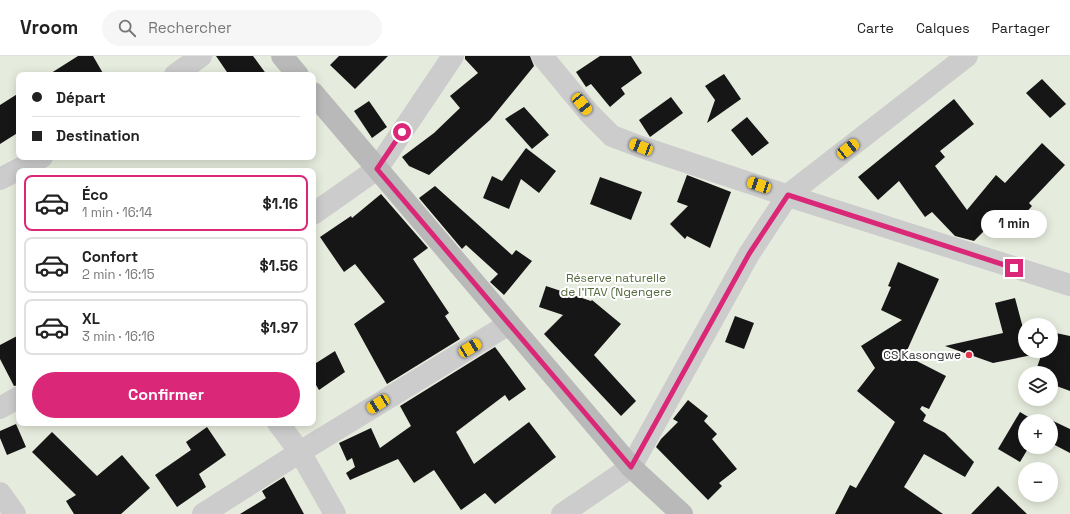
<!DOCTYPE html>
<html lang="fr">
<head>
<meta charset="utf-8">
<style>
  :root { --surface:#fff; --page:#f6f6f6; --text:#222; --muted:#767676; --line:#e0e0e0; --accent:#db2777 }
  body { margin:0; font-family:"Space Grotesk",sans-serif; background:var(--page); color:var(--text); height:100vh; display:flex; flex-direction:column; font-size:15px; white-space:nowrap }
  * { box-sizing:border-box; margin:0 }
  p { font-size:13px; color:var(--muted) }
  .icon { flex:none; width:22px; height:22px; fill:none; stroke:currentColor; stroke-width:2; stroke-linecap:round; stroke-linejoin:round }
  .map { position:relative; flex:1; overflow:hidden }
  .panel { position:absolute; left:16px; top:112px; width:300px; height:258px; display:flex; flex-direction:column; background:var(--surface); border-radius:8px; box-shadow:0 2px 10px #0003 }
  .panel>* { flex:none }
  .hud { position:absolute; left:16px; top:16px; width:300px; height:88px; border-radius:8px; box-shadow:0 2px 10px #0003; display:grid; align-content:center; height:88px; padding:0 16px; background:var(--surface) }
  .buttons { position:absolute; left:1018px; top:262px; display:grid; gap:8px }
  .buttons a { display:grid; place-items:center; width:40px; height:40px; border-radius:50%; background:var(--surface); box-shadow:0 2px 10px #0003; font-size:20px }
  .end { position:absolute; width:18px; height:18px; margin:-9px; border:5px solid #db2777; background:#fff; box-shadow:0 0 0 2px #fff }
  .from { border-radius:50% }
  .bubble { position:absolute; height:28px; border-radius:14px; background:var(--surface); box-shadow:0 2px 10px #0003; font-size:13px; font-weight:700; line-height:28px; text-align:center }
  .car { position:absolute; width:12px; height:24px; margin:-12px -6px; border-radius:5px; box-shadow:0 0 3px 1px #0007; background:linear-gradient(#f5c518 24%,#345 0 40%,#f5c518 0 76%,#345 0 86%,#f5c518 0) }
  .hud b { display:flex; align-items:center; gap:14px; height:38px; font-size:15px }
  .hud b+b { border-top:1px solid var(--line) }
  .hud i { width:10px; height:10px; background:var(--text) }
  ul { padding:7px 0 0; list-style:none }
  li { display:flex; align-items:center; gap:12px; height:56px; margin:0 8px 6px; padding:0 8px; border:2px solid var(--line); border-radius:8px }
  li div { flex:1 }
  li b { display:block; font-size:15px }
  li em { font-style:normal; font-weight:700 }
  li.active { border-color:var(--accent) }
  li>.icon { width:36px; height:36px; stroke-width:1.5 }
  .cta { display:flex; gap:8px; margin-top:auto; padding:8px 16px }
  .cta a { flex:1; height:46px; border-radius:24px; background:var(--accent); color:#fff; font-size:16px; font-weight:700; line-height:46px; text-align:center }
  header { display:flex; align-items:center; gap:24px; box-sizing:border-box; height:56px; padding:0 20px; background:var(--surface); border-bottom:1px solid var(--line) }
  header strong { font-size:19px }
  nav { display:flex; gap:22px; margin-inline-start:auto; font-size:14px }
  .search { width:280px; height:36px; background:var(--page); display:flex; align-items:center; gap:10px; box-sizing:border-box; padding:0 14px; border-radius:22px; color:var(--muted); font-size:15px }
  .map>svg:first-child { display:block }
  .green { fill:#e6ecdd; fill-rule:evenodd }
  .building { fill:#161616 }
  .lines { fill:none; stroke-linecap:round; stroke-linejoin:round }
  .street { stroke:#ccc; stroke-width:22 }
  .secondary { stroke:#b9b9b9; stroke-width:22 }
  .route { stroke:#db2777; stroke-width:5 }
  .poi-dot { fill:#e2354d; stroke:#fff; stroke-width:1.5 }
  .labels { text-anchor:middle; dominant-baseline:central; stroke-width:4; stroke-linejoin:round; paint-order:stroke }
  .park-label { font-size:12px; fill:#556a3d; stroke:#fff }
  .poi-label { font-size:12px; fill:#2f2f2f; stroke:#fff; text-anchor:end }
</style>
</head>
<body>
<header>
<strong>Vroom</strong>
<div class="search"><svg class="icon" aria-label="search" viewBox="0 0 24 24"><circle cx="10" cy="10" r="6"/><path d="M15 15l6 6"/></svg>Rechercher</div>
<nav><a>Carte</a><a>Calques</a><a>Partager</a></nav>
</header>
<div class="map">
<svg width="1070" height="458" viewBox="0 0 1070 458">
  <rect width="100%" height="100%" fill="#fff"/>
  <path class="green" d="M0 0H1070V458H0ZM19 19H313V101H19ZM19 115H313V367H19ZM1025 269H1051V295H1025ZM1025 317H1051V343H1025ZM1025 365H1051V391H1025ZM1025 413H1051V439H1025Z"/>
  <path class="building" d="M78 0H93L104 19H48Z
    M216 0H253L267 19H229Z
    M339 0H388L355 33 330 9Z
    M465 0H530L534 10 490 64 429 119 409 110 402 101 434 77 460 52 450 40 478 17 465 3Z
    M600 0H631L642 17 621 32 625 38 610 51 591 28 586 31 576 16Z
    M724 18 741 43 707 67 715 44 705 30Z
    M1042 23 1066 48 1050 62 1026 37Z
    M19 37V76L0 88V49Z
    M671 41 683 57 650 81 639 64Z
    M954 43 974 68 940 95 945 101 935 110 967 154 996 119 1005 127 1042 87 1065 109 1029 147 1032 150 1007 178 993 166 974 185 955 180 932 156 925 161 899 125 878 144 858 121Z
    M369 45 387 71 372 82 354 55Z
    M524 51 549 79 532 93 505 63Z
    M747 61 769 87 752 100 731 74Z
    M526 92 556 115 539 137 521 123 509 153 483 142 492 120 502 125Z
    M687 119 731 136 710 192 687 180 685 183 670 168 688 150 677 146Z
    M600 121 642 136 631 164 590 148Z
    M435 130 512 199 516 194 532 205 504 239 490 226 498 218 466 189 462 193 419 142Z
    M381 138 428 192 413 203 449 257 445 260 460 283 387 328 354 268 385 246 355 208 344 216 320 181 351 160 352 162Z
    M898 206 939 223 905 299 946 320 929 353 922 350 920 353 926 359 923 365 945 377 974 406 965 421 924 398 904 431 943 458H835L850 429 856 432 895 366 857 335 875 312 861 290 902 264 881 254 891 231 888 230Z
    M546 230 591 245 592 244 621 268 594 299 636 345 621 360 544 278 563 259 539 251Z
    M1015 242 1023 272H1025V295H1051V276L1070 280V335L1051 328V317H1035L1042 297 993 307 945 290 1003 277 995 247Z
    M735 260 754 267 744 293 725 286Z
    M19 279V329L14 330 0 303V289Z
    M495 291 526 333 509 345 505 339 456 376 474 408 529 366 556 401 495 448 485 437 461 454 434 414 414 427 398 403 350 424 346 417 355 411 352 402 347 405 339 387 371 372 380 392 411 370 400 350Z
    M335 295 345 316 319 334 313 324V309Z
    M688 344 708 360 704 365 717 378 712 383 737 413 719 427 722 430 708 444 656 391 661 383 678 366 673 363Z
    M1020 356 1035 365H1025V391H1029L1020 406 998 393Z
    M1051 364 1070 373V397L1051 387Z
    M16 368 26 391 7 399 0 382V375Z
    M207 371 226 399 199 418 206 431 177 451 155 419 191 394 186 386Z
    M52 376 97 420 122 399 150 432 121 458H74L66 445 76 439 32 396Z
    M284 421 304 458H240L266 442 262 435Z
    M998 430 1027 458H971Z"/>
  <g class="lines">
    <path class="street" d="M542 0 590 58 612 80 641 91 801 144 1070 229
      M175 19 201 0
      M0 123 42 101
      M313 158 377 113 453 0
      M0 352 19 341
      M278 367 300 396 335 458
      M0 437 15 458
      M203 458 300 396 509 268
      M562 458 631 411 749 198 788 139 967 0"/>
    <path class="secondary" d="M282 0 298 19
      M313 37 631 411 682 458"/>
  </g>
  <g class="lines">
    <path class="route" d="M402 76 377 113 631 411 749 198 788 139 1014 212"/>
  </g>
  <circle class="poi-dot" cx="969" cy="299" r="4"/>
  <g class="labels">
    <g class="park-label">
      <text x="616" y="222">Réserve naturelle<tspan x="616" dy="14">de l'ITAV (Ngengere</tspan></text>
    </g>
    <g class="poi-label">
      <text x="961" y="299">CS Kasongwe</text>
    </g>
  </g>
</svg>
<div class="buttons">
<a><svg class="icon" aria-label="locate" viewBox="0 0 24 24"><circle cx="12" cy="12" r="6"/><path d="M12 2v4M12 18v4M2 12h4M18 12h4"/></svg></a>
<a><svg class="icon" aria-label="layers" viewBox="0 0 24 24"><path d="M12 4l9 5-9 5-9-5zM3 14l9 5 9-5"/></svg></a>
<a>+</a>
<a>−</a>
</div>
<i class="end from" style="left:402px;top:76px"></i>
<i class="end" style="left:1014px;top:212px"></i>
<div class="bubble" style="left:981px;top:154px;width:66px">1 min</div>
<i class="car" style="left:582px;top:48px;rotate:141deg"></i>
<i class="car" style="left:641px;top:91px;rotate:291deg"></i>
<i class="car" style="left:848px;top:93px;rotate:52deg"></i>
<i class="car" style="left:759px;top:129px;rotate:288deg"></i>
<i class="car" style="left:470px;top:292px;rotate:59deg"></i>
<i class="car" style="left:378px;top:348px;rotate:238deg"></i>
<div class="hud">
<b><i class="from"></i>Départ</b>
<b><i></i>Destination</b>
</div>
<section class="panel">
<ul>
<li class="active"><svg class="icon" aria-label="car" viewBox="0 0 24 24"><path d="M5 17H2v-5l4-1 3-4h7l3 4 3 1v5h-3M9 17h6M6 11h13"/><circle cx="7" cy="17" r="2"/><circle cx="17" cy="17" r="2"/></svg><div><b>Éco</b><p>1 min · 16:14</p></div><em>$1.16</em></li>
<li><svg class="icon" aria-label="car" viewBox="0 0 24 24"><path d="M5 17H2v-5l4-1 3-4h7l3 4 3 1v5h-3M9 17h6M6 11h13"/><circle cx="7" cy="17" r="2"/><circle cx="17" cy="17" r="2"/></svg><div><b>Confort</b><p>2 min · 16:15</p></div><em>$1.56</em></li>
<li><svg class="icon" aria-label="car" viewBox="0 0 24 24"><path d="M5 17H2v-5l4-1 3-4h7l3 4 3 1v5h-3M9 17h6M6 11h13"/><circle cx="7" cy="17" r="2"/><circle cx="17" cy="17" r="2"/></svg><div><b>XL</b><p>3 min · 16:16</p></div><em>$1.97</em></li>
</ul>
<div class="cta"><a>Confirmer</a></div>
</section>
</div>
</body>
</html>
